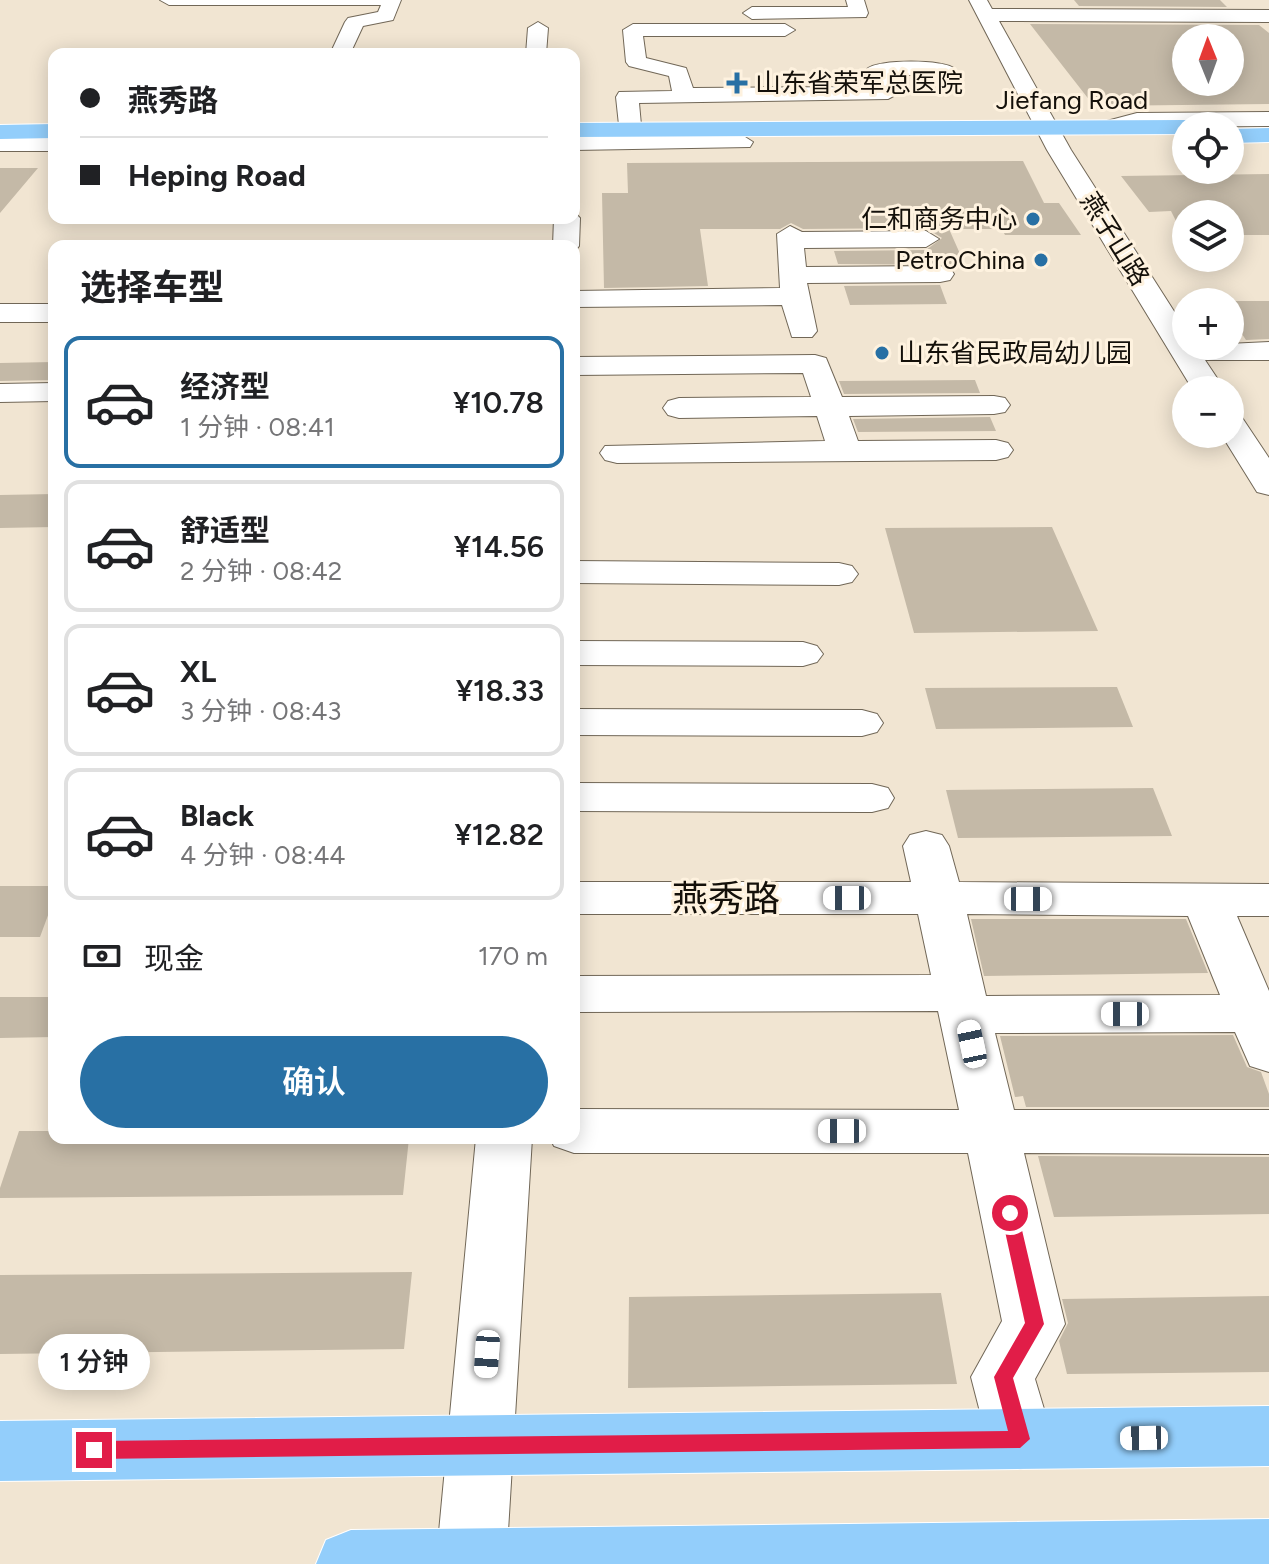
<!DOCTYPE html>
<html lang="zh">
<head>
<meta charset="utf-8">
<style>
  :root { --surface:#fff; --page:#f2f2f2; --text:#202124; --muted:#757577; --line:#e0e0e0; --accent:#2870a4 }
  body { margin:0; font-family:Figtree,"Noto Sans SC",sans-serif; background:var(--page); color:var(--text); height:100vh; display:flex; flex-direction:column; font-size:30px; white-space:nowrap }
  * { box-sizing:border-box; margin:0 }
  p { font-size:26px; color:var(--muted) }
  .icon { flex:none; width:44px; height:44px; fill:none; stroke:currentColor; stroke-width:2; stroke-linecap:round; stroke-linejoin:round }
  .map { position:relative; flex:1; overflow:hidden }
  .panel { position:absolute; left:48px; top:240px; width:532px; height:904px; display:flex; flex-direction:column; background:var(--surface); border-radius:16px; box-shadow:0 4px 20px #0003 }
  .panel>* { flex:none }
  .top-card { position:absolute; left:48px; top:48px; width:532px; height:176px; border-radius:16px; box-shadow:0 4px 20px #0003; display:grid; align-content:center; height:176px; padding:0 32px; background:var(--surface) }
  .needle { width:52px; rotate:359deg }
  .controls { position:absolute; left:1172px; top:24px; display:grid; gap:16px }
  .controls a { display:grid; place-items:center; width:72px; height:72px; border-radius:50%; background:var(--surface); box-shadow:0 4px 20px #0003; font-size:40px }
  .end { position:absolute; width:36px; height:36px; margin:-18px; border:10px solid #e11d48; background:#fff; box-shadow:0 0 0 4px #fff }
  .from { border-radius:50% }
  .bubble { position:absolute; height:56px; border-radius:28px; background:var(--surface); box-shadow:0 4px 20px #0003; font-size:26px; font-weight:600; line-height:56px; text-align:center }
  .car { position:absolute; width:24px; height:48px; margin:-24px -12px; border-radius:10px; box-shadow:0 0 6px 2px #0007; background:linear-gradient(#fff 24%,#345 0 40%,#fff 0 76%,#345 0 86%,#fff 0) }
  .top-card b { display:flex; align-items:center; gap:28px; height:76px; font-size:30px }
  .top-card b+b { border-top:2px solid var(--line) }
  .top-card i { width:20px; height:20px; background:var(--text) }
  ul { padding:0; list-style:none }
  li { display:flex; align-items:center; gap:24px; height:132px; margin:0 16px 12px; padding:0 16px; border:4px solid var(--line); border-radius:16px }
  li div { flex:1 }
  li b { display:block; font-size:30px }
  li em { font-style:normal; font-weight:600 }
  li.current { border-color:var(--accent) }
  li>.icon { width:72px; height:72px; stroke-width:1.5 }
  h2 { padding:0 32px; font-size:36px; line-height:96px }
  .pay { display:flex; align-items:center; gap:20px; height:88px; padding:0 32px; font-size:30px }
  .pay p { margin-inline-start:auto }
  .primary-button { display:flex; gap:16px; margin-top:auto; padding:16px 32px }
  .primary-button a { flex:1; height:92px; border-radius:48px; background:var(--accent); color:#fff; font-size:32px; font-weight:600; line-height:92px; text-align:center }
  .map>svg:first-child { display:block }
  .building { fill:#c4b9a7; fill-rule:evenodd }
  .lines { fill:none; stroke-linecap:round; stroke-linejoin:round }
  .minor-casing { stroke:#716757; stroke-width:2 }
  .major-casing { stroke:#fff; stroke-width:2 }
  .minor { fill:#fff; fill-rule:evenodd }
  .major { fill:#93cefb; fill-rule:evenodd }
  .route { fill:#e11d48 }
  .poi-dot { fill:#2870a4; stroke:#fef2df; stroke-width:3 }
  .labels { text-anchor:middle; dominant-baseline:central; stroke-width:6; stroke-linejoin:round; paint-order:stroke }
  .far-poi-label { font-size:26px; fill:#14100a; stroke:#fef2df; text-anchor:start }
  .far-street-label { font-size:26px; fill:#14100a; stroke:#fef2df }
  .near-street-label { font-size:36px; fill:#14100a; stroke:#fef2df }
</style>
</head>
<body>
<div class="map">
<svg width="1269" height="1564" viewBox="0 0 1269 1564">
  <rect width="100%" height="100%" fill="#f1e5d2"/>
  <path class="building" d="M1074 0H1220L1227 7 1079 6Z
    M1030 24 1259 25 1269 33V104L1094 106ZM1186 38H1230V82H1186Z
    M1023 161 1044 203H1059L1081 235H1005L1002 229H949L965 265 838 264 834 251 926 250 942 238 926 228 803 229 791 223 780 229H700L708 286 604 288 602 193H628L627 163Z
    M0 168H38L0 213Z
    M1269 174V235H1230V214H1186L1183 235 1171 211 1149 212 1121 176Z
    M940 285 947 304 850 305 844 286Z
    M1220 301H1269V339L1246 340 1230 316V302Z
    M54 362V380L0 381V363Z
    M975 380 980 393 844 394 839 381Z
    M990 417 996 431 858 432 853 419Z
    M54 494V527L0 528V495Z
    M1052 527 1098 631 914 633 885 528Z
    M1117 687 1133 727 936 729 925 688Z
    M1153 788 1172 836 958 838 946 790Z
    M0 886H54V899L40 937H0Z
    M971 919H1186L1208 973 984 976Z
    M0 997H54V1037L0 1038Z
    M1233 1035 1247 1067 1261 1072 1269 1094V1107H1026L1023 1096 1015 1097 1000 1036Z
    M19 1131H54V1138H409L403 1195 0 1198V1188Z
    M1038 1156 1269 1157V1214L1054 1217Z
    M412 1272 404 1349 0 1354V1275Z
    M941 1293 957 1384 628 1388 629 1297Z
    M1269 1296V1372L1067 1374 1059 1341 1068 1323 1062 1299Z"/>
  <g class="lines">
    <g class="minor-casing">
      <path id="minor" d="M160 0H401L393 20 363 26 350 54H330L345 22 348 18 378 12 381 5H169Z
        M846 0H864L868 13 866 17 752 19 743 13 752 7H848Z
        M969 0H987L992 9 1269 10V22L999 21 1071 150 1186 330V346L1269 342V360H1205L1225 390H1193L1047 150Z
        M538 22 548 28 546 54H526L528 28Z
        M633 24H785L795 30 785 36H643L646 58 686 68 693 88 875 87 867 69C876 59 946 59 955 69L945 75H890L899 93 888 99 639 103 641 125 630 132 619 125 616 97 619 92 672 91 669 76 629 66 626 62 623 30Z
        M1269 112V126L1138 127 1111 134 1100 127 1103 122 1137 113Z
        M742 135 753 142 750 147 574 150V136Z
        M0 137H54V151H0Z
        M574 212 580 218 579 246 574 252V246H553L554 218H574Z
        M790 226 802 232 926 231 939 239 926 247 804 248 806 267 940 266 950 268 954 274 950 280 940 282 807 283 817 331 812 337H792L782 305 574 307V291L780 288 777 234Z
        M0 304H54V322H0Z
        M815 355 826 358 842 397 994 396 1005 398 1010 405 1005 412 994 414 849 416 858 441 996 440 1008 443 1013 450 1008 457 996 460 617 463 605 460 600 453 605 446 825 441 817 416 679 418 668 415 663 408 668 401 679 398 811 397 803 373 574 375V357Z
        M54 383V401L0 402V384Z
        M1230 413 1241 416 1269 458V495L1257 492 1221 434H1230Z
        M574 561 839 563 852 566 858 574 852 582 839 585 574 583Z
        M574 641 803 642 817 646 823 654 817 662 803 666 574 665Z
        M574 709 862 710 877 714 883 723 877 732 862 736 574 735Z
        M574 783 872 784 888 788 894 798 888 808 872 812 574 811Z
        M926 831 942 835 949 846 959 882 1269 884V916H1237L1269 991V1072L1250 1066 1235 1032 995 1033 1014 1110H1269V1154L1024 1153 1065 1324 1035 1379 1053 1439 1043 1460 1020 1469 997 1460 987 1439 971 1377 1002 1321 968 1153H574L554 1146 550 1138H574V1109L959 1110 938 1011 574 1012V976L931 975 918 914H574V882H911L903 846 910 835ZM967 914 1188 916 1220 995 986 996Z
        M476 1138H532L506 1564H436Z"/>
    </g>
    <g class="major-casing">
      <path id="major" d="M1186 120 1197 126H1186V134L574 137V123Z
        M54 124V138L0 139V125Z
        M1269 128V142L1230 143V129Z
        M1269 1406V1466L0 1481V1421Z
        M1269 1519V1564H316L326 1540 351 1530Z"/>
    </g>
    <use href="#minor" class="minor"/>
    <use href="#major" class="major"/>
  </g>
  <path class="route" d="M1010 1206 1018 1213 1044 1324 1013 1378 1030 1439 1020 1448 94 1459 85 1450 94 1441 1008 1431 994 1377 1025 1323 1001 1213Z"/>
  <g class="poi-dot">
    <path d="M733 71h8v8h8v8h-8v8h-8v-8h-8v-8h8z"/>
    <circle cx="1033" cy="219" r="8"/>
    <circle cx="1041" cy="260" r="8"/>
    <circle cx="882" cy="353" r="8"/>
  </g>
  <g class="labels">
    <g class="far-poi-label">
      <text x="755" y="83">山东省荣军总医院</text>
      <text x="1017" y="219" text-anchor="end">仁和商务中心</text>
      <text x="1025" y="260" text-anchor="end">PetroChina</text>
      <text x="898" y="353">山东省民政局幼儿园</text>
    </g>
    <g class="far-street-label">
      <text x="1072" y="100">Jiefang Road</text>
      <text transform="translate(1115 239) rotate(58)">燕子山路</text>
    </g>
    <g class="near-street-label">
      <text x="726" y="898">燕秀路</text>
    </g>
  </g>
</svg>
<div class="controls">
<a><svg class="needle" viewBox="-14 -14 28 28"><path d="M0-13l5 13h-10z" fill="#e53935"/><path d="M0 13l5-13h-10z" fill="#757577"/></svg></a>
<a><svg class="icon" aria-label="locate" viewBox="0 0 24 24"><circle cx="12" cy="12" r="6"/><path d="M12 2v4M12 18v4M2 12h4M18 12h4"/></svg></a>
<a><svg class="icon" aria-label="layers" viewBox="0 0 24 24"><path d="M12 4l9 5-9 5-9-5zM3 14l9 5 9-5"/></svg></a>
<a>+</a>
<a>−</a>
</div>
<i class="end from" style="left:1010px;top:1213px"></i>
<i class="end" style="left:94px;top:1450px"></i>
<div class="bubble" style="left:38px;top:1334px;width:112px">1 分钟</div>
<i class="car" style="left:847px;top:898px;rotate:270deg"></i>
<i class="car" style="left:1028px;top:899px;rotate:90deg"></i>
<i class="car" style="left:1125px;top:1014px;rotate:270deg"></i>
<i class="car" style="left:972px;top:1044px;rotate:348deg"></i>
<i class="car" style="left:842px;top:1131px;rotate:270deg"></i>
<i class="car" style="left:487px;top:1354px;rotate:184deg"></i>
<i class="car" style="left:1144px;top:1438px;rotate:269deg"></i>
<div class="top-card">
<b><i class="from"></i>燕秀路</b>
<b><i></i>Heping Road</b>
</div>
<section class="panel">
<h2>选择车型</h2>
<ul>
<li class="current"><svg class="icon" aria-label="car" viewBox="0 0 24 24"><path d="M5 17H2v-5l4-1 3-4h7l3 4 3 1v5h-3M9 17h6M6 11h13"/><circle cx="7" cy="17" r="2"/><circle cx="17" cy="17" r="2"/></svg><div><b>经济型</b><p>1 分钟 · 08:41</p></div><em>¥10.78</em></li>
<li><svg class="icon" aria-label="car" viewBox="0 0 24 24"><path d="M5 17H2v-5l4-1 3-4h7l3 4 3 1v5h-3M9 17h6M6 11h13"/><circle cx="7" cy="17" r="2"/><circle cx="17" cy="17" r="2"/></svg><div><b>舒适型</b><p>2 分钟 · 08:42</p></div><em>¥14.56</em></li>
<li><svg class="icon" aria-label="car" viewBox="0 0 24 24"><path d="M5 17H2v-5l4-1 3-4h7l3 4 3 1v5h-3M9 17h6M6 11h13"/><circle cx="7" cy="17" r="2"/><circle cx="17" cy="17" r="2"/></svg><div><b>XL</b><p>3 分钟 · 08:43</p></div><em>¥18.33</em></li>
<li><svg class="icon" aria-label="car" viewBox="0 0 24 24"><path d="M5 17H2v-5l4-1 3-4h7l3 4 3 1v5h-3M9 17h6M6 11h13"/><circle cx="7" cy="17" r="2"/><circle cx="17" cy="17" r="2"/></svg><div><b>Black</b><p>4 分钟 · 08:44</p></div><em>¥12.82</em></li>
</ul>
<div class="pay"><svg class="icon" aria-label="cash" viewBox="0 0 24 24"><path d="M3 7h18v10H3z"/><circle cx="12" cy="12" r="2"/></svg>现金<p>170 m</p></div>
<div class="primary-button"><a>确认</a></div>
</section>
</div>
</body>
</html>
